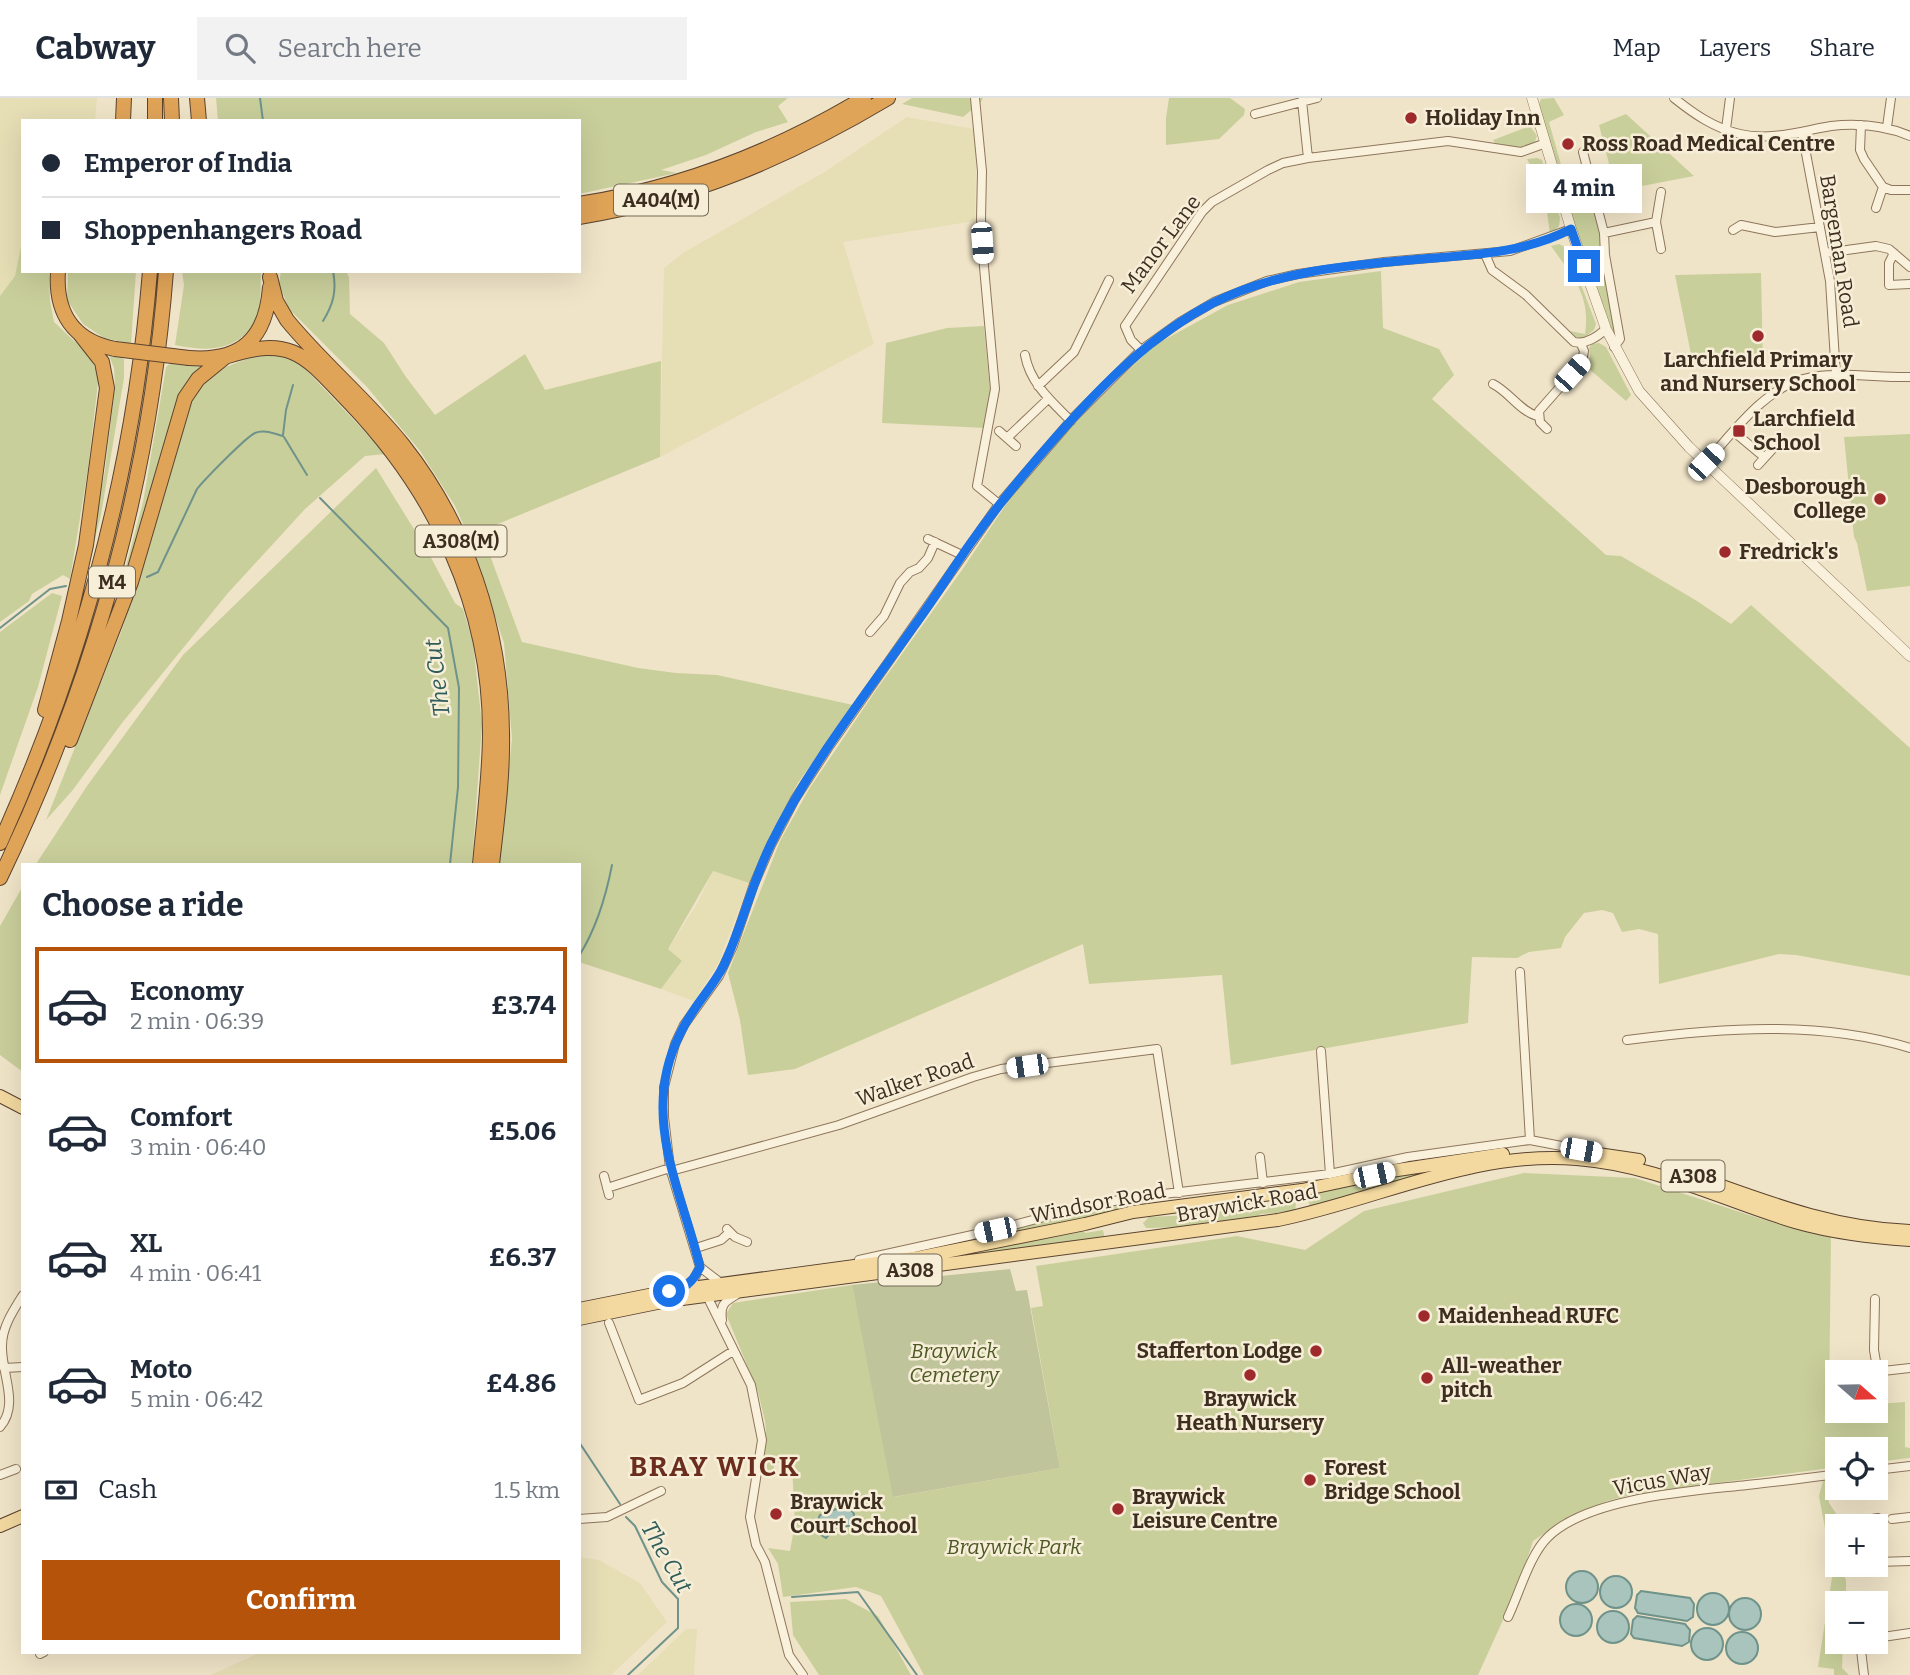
<!DOCTYPE html>
<html lang="en">
<head>
<meta charset="utf-8">
<style>
  :root { --surface:#fff; --page:#f2f2f3; --text:#1f2937; --muted:#747a83; --line:#e0e1e3; --accent:#b45309 }
  body { margin:0; font-family:Bitter,serif; background:var(--page); color:var(--text); height:100vh; display:flex; flex-direction:column; font-size:26px; white-space:nowrap }
  * { box-sizing:border-box; margin:0 }
  p { font-size:23px; color:var(--muted) }
  .icon { flex:none; width:38px; height:38px; fill:none; stroke:currentColor; stroke-width:2; stroke-linecap:round; stroke-linejoin:round }
  .map { position:relative; flex:1; overflow:hidden }
  .side { position:absolute; left:21px; top:765px; width:560px; height:791px; display:flex; flex-direction:column; background:var(--surface); border-radius:0px; box-shadow:0 7px 28px #0002 }
  .side>* { flex:none }
  .top-card { position:absolute; left:21px; top:21px; width:560px; height:154px; border-radius:0px; box-shadow:0 7px 28px #0002; display:grid; align-content:center; height:154px; padding:0 21px; background:var(--surface) }
  .needle { width:46px; rotate:110deg }
  .controls { position:absolute; left:1825px; top:1262px; display:grid; gap:14px }
  .controls a { display:grid; place-items:center; width:63px; height:63px; border-radius:0px; background:var(--surface); box-shadow:0 7px 28px #0002; font-size:35px }
  .end { position:absolute; width:32px; height:32px; margin:-16px; border:9px solid #1a73e8; background:#fff; box-shadow:0 0 0 4px #fff }
  .from { border-radius:50% }
  .bubble { position:absolute; height:49px; border-radius:0px; background:var(--surface); box-shadow:0 7px 28px #0002; font-size:23px; font-weight:700; line-height:49px; text-align:center }
  .car { position:absolute; width:21px; height:42px; margin:-21px -10px; border-radius:9px; box-shadow:0 0 5px 2px #0007; background:linear-gradient(#fff 24%,#345 0 40%,#fff 0 76%,#345 0 86%,#fff 0) }
  .top-card b { display:flex; align-items:center; gap:24px; height:66px; font-size:26px }
  .top-card b+b { border-top:2px solid var(--line) }
  .top-card i { width:18px; height:18px; background:var(--text) }
  ul { padding:0; list-style:none }
  li { display:flex; align-items:center; gap:21px; height:116px; margin:0 14px 10px; padding:0 7px; border:4px solid transparent; border-radius:0px }
  li div { flex:1 }
  li b { display:block; font-size:26px }
  li em { font-style:normal; font-weight:700 }
  li.on { border-color:var(--accent) }
  li>.icon { width:63px; height:63px; stroke-width:1.5 }
  h2 { padding:0 21px; font-size:32px; line-height:84px }
  .pay { display:flex; align-items:center; gap:18px; height:77px; padding:0 21px; font-size:26px }
  .pay p { margin-inline-start:auto }
  .action { display:flex; gap:14px; margin-top:auto; padding:14px 21px }
  .action a { flex:1; height:80px; border-radius:0px; background:var(--accent); color:#fff; font-size:28px; font-weight:700; line-height:80px; text-align:center }
  header { display:flex; align-items:center; gap:42px; box-sizing:border-box; height:98px; padding:0 35px; background:var(--surface); border-bottom:2px solid var(--line) }
  header strong { font-size:33px }
  nav { display:flex; gap:38px; margin-inline-start:auto; font-size:24px }
  .search { width:490px; height:63px; background:var(--page); display:flex; align-items:center; gap:18px; box-sizing:border-box; padding:0 24px; border-radius:0px; color:var(--muted); font-size:26px }
  .map>svg:first-child { display:block }
  .farmland { fill:#e6deb5 }
  .green { fill:#c9cf9b }
  .cemetery { fill:#bfc49a }
  .water { fill:#a9c4bc; stroke:#6f938a; stroke-width:2 }
  .lines { fill:none; stroke-linecap:round; stroke-linejoin:round }
  .stream { stroke:#6f938a; stroke-width:2 }
  .minor-casing { stroke:#8d765c; stroke-width:10 }
  .tertiary-casing { stroke:#8d765c; stroke-width:11 }
  .primary-casing { stroke:#5b4430; stroke-width:14 }
  .motorway-casing { stroke:#5b4430; stroke-width:16 }
  .minor { stroke:#faf1dc; stroke-width:8 }
  .tertiary { stroke:#faf1dc; stroke-width:10 }
  .primary { stroke:#f3d9a0; stroke-width:12 }
  .motorway { stroke:#e0a458; stroke-width:14 }
  .motorway-bridge-casing { stroke:#5b4430; stroke-width:16; stroke-linecap:butt }
  .motorway-bridge { stroke:#e0a458; stroke-width:14 }
  .route { stroke:#1a73e8; stroke-width:9 }
  .poi-dot { fill:#9e2a2b; stroke:#f7eed8; stroke-width:2.5 }
  .labels { text-anchor:middle; dominant-baseline:central; stroke-width:5; stroke-linejoin:round; paint-order:stroke }
  .shield { fill:#f7eed8; stroke:#756857; stroke-width:2 }
  .shield-label { font-size:19px; font-weight:bold; fill:#3d2e20 }
  .poi-label { font-size:21px; font-weight:bold; fill:#3d2e20; stroke:#f7eed8; text-anchor:start }
  .street-label { font-size:21px; fill:#3d2e20; stroke:#f7eed8 }
  .park-label { font-size:21px; font-style:italic; fill:#4d5a26; stroke:#f7eed8 }
  .water-label { font-size:23px; font-style:italic; fill:#2f5d5a; stroke:#f7eed8 }
  .district-label { font-size:28px; font-weight:bold; letter-spacing:2px; fill:#6b2e1e; stroke:#f7eed8 }
</style>
</head>
<body>
<header>
<strong>Cabway</strong>
<div class="search"><svg class="icon" aria-label="search" viewBox="0 0 24 24"><circle cx="10" cy="10" r="6"/><path d="M15 15l6 6"/></svg>Search here</div>
<nav><a>Map</a><a>Layers</a><a>Share</a></nav>
</header>
<div class="map">
<svg width="1910" height="1577" viewBox="0 0 1910 1577">
  <rect width="100%" height="100%" fill="#f0e4c8"/>
  <path class="farmland" d="M0 0H97L95 23H23V138L15 178 0 198Z
    M907 19 974 31 976 63 975 123 843 144 874 246 660 359 664 170 683 155 823 75Z
    M713 773 749 785 718 866 694 903 661 891 682 864 668 851 697 806Z
    M579 1459 599 1462 640 1485 667 1524 611 1577H211L261 1554H579Z
    M686 1531H697L694 1577H638Z"/>
  <path class="green" d="M216 0H788L778 8 788 24 756 34 706 57 661 72 677 75 579 96V23H218Z
    M912 0H983L981 4 963 19 902 6Z
    M1169 0H1230L1245 11 1244 17 1219 41 1166 47V20Z
    M1554 0 1564 17 1549 24 1565 81 1586 77 1601 137 1603 154C1598 161 1593 163 1585 161L1538 10 1541 1Z
    M1626 16 1694 78 1616 93 1599 27Z
    M1530 28 1537 38 1534 46 1526 49 1497 48 1493 42Z
    M1537 60 1542 62 1560 120 1559 128 1550 137 1545 97 1527 61Z
    M23 138V173H49L50 203 54 224 85 253 99 276 88 371 70 481 63 477 32 496 29 503 0 524V198L15 178Z
    M1559 146 1567 150 1596 226 1594 232 1582 241 1577 240 1570 233 1585 236C1591 196 1572 178 1551 148Z
    M1605 165 1618 240 1612 242 1590 177 1594 171Z
    M68 173H136L131 246 104 240 83 226 67 202Z
    M182 173H261C260 186 262 206 257 218 242 254 207 254 175 247L184 187Z
    M281 173H346L349 179 350 216 384 245 406 279 435 317 525 256 545 292 661 263 660 359 481 433 522 544 638 570 676 575 717 577 853 607 798 685 771 736 749 785 713 773 668 851 682 863 661 891 579 864V766H499L512 641 504 545 467 435 455 408 420 353 367 289 289 211 279 186Z
    M1381 173 1383 230 1439 251 1454 277 1432 301 1606 457 1621 458 1697 503 1731 526 1751 507 1910 650V878L1796 857 1779 856 1659 886 1658 836 1639 831 1622 834 1613 815 1602 812 1584 815 1565 839 1561 850 1529 854 1517 860 1472 859 1468 925 1231 967 1222 877 1089 886 1083 846 795 971 748 977 740 922 728 875 780 743 809 691 874 595 962 472 1011 399 1062 338 1153 248 1228 207 1299 184Z
    M1761 175 1763 267 1693 266 1675 177Z
    M984 228 990 292 985 330 882 325 886 245 947 230Z
    M1599 245 1606 249 1631 297 1626 303 1587 269 1590 259 1589 250 1592 246Z
    M108 255 124 261V280L101 417 84 485 105 372 115 289 114 270Z
    M276 255 296 261 386 356 365 358 305 411 228 495 122 625 72 693 46 722 121 534 156 424 186 315 199 287 215 273 257 257Z
    M171 265 207 266 193 279 111 524 143 404 166 269Z
    M1910 336V488L1867 493 1857 445 1854 439 1844 339Z
    M376 370 427 452 455 505 463 511 473 545 482 626 472 766H36L87 688 183 557Z
    M52 495 62 498 38 589 0 697V534Z
    M23 788V974L0 957V828Z
    M1494 1061 1310 1111 1307 1095 1384 1079Z
    M1524 1075 1635 1080 1771 1124 1831 1139 1829 1307H1837L1838 1312H1876V1306L1905 1304V1349L1910 1350V1360L1876 1364V1351H1838L1837 1369 1635 1396 1607 1403 1560 1425 1533 1443 1519 1487 1478 1577H924L881 1498 856 1489 783 1499 778 1466 768 1450 790 1453 795 1425 792 1367 775 1364 772 1378 760 1376 766 1332 765 1323 758 1294 726 1216 733 1205 852 1187 894 1399 1060 1370 1031 1210 1043 1208 1036 1168 1237 1138 1305 1152 1364 1113Z
    M1291 1103 1296 1105 1295 1114 1261 1116 1242 1127 1149 1130H1146L1143 1125 1149 1119 1192 1117Z
    M1121 1106 1126 1110 1124 1116 872 1164 871 1162Z
    M1083 1130 1085 1135 1103 1132 1105 1142 871 1171 967 1157Z
    M1824 1379 1829 1405 1837 1417 1839 1427 1834 1442V1455L1846 1482V1505H1838V1544H1843L1842 1570 1849 1577H1834V1571L1818 1569 1833 1473 1819 1398Z
    M846 1501 878 1518 911 1577H819L793 1537 790 1504Z"/>
  <path class="cemetery" d="M1010 1171 1016 1193 1027 1192 1060 1370 893 1399 852 1187Z"/>
  <path class="water" d="M841 1403 845 1404 854 1416 853 1428H837L826 1440 818 1435 816 1427 820 1417 836 1411 841 1412Z
    M1566 1489a16 16 0 1 1 32 0a16 16 0 1 1-32 0Z
    M1600 1494a16 16 0 1 1 32 0a16 16 0 1 1-32 0Z
    M1641 1493 1690 1500 1694 1506 1693 1519 1687 1523 1638 1515 1635 1510 1637 1497Z
    M1697 1511a16 16 0 1 1 32 0a16 16 0 1 1-32 0Z
    M1729 1516a16 16 0 1 1 32 0a16 16 0 1 1-32 0Z
    M1560 1522a16 16 0 1 1 32 0a16 16 0 1 1-32 0Z
    M1597 1529a16 16 0 1 1 32 0a16 16 0 1 1-32 0Z
    M1637 1518 1685 1526 1690 1532 1689 1544 1682 1548 1634 1540 1631 1536 1633 1522Z
    M1691 1546a16 16 0 1 1 32 0a16 16 0 1 1-32 0Z
    M1726 1550a16 16 0 1 1 32 0a16 16 0 1 1-32 0Z"/>
  <g class="lines">
    <path class="stream" d="M260 0 263 23
      M323 223C333 207 337 193 333 173
      M283 337 286 312 293 287
      M284 339 307 377
      M320 400 448 530 459 590 458 689 450 766
      M147 479 158 474 197 391C205 381 246 339 255 335 264 331 275 336 283 338
      M0 530 50 491 66 488
      M579 858C596 831 606 798 612 767
      M579 1344 620 1406
      M626 1419 635 1428 662 1484 678 1501V1530L628 1577
      M792 1499 858 1494 917 1577"/>
    <g class="minor-casing">
      <path id="minor" d="M975 0 982 73 981 121 984 169 995 291 977 388 999 406
        M1674 0C1694 16 1714 30 1740 36 1770 43 1801 33 1831 28 1859 25 1884 27 1910 38
        M1302 3 1308 60
        M1255 16 1317 0
        M1861 27 1860 52 1864 61 1883 89 1891 92H1910
        M1887 29 1891 0
        M1726 31 1730 0
        M1802 34 1830 183 1836 278
        M1583 54 1604 135 1605 157 1620 241 1614 249
        M1661 94 1656 124 1661 151
        M1876 110 1883 89
        M1733 132 1741 127 1775 134 1820 129
        M1604 135 1656 124
        M1825 155 1876 148 1889 151 1910 169
        M1894 155 1889 165V187L1910 186
        M1485 156 1492 172 1526 197 1574 244C1586 247 1597 239 1606 231
        M1584 168 1597 165 1605 157
        M1141 252 1131 242 1125 228 1202 114 1212 104 1268 72 1283 65 1308 60 1448 43 1521 54 1546 45
        M1025 257C1030 285 1051 303 1071 323
        M1493 286C1509 294 1520 313 1537 318
        M1038 288 1074 254 1109 182
        M1547 331 1540 324 1539 313 1582 264 1584 253 1581 246
        M999 333 1016 348
        M1734 334 1764 359
        M1007 340 1048 301
        M1706 364C1733 335 1763 292 1803 281 1836 272 1876 280 1910 279
        M1758 367 1778 345
        M928 441 962 457
        M870 534 884 518 900 485 910 474 919 470 928 460 935 444
        M1520 874 1530 1042
        M1627 942C1720 930 1818 922 1910 950
        M1321 953 1330 1076
        M1260 1059 1263 1085
        M671 1073 839 1027 973 979 1001 971 1157 951 1179 1095
        M604 1078 609 1097
        M607 1090 670 1070
        M727 1131 735 1139 747 1144
        M696 1150 721 1142 730 1134
        M859 1162 995 1132 1082 1109 1130 1100 1330 1076 1408 1059 1530 1042 1593 1054
        M722 1186 700 1169 670 1070 664 1019V989L675 946 684 927 719 878 733 848 754 786 771 747 795 701 828 650 999 406 1073 320 1141 252 1180 224 1214 204 1267 183 1298 176 1384 164 1510 153 1571 131
        M683 1190 694 1181 700 1169
        M707 1198 751 1287 762 1342 750 1419 756 1447 765 1464 789 1557 803 1577
        M1875 1201 1874 1252 1877 1270 1883 1273 1910 1270
        M722 1222C720 1207 724 1204 736 1197
        M609 1225 639 1302 683 1285 733 1253
        M4 1270 23 1269
        M0 1329C20 1306 1 1275 2 1248 2 1229 13 1213 23 1197
        M1876 1372 1910 1368
        M0 1377 16 1371
        M579 1421 607 1419 661 1393
        M1892 1421 1910 1419
        M1848 1428 1853 1424 1878 1420
        M1876 1464 1910 1463
        M1508 1519C1519 1496 1530 1456 1548 1439 1589 1399 1693 1393 1747 1387 1777 1384 1807 1380 1838 1376
        M1876 1540 1910 1535
        M1860 1544 1864 1577
        M40 1556 44 1554"/>
    </g>
    <g class="tertiary-casing">
      <path id="tertiary" d="M1532 0 1571 131 1606 231 1639 293 1689 349 1910 558"/>
    </g>
    <g class="primary-casing">
      <path id="primary" d="M0 998 23 1010
        M1591 1055 1639 1062
        M1677 1072C1755 1099 1826 1130 1910 1133
        M579 1211 669 1193 921 1159 1085 1126 1133 1114 1302 1092 1391 1073 1503 1056
        M579 1221 667 1203 1278 1122C1377 1102 1474 1052 1577 1061 1655 1067 1722 1102 1795 1124 1833 1135 1871 1139 1910 1142
        M0 1428 23 1418"/>
    </g>
    <g class="motorway-casing">
      <path id="motorway" d="M155 0V23
        M171 0 172 23
        M197 0 199 23
        M123 23 124 0
        M579 106C681 90 776 53 864 0
        M579 119C691 101 791 58 888 0
        M58 173C55 215 73 243 115 251
        M270 179 276 203 287 222C323 266 367 302 403 347 467 428 501 531 502 634 503 678 497 722 492 766
        M228 258C294 237 306 259 350 305 436 395 490 508 490 634 490 678 484 722 480 766
        M189 260C241 264 266 241 270 189
        M45 612 69 523 86 447 107 290 102 264 80 236
        M70 642 131 484 185 300 198 281 225 259
        M0 745C82 564 134 372 150 173
        M0 780C92 589 150 384 166 173"/>
    </g>
    <use href="#minor" class="minor"/>
    <use href="#tertiary" class="tertiary"/>
    <use href="#primary" class="primary"/>
    <use href="#motorway" class="motorway"/>
    <g class="motorway-bridge-casing">
      <path id="motorway-bridge" d="M115 251 189 260"/>
    </g>
    <use href="#motorway-bridge" class="motorway-bridge"/>
  </g>
  <g class="lines">
    <path class="route" d="M669 1193C685 1191 693 1184 700 1169 686 1110 657 1052 664 990 667 962 679 934 694 912 704 897 716 883 724 867 742 828 752 785 771 746 809 668 864 599 914 528 934 501 951 473 970 446 997 408 1026 373 1057 338 1103 286 1151 237 1213 205 1278 172 1352 167 1422 161 1473 157 1525 155 1571 131L1584 168"/>
  </g>
  <g class="poi-dot">
    <circle cx="1411" cy="20" r="7"/>
    <circle cx="1568" cy="46" r="7"/>
    <circle cx="1758" cy="238" r="7"/>
    <rect x="1732" y="326" width="14" height="14" rx="3.5"/>
    <circle cx="1880" cy="401" r="7"/>
    <circle cx="1725" cy="454" r="7"/>
    <circle cx="1424" cy="1218" r="7"/>
    <circle cx="1316" cy="1253" r="7"/>
    <circle cx="1250" cy="1277" r="7"/>
    <circle cx="1427" cy="1280" r="7"/>
    <circle cx="1310" cy="1382" r="7"/>
    <circle cx="1118" cy="1411" r="7"/>
    <circle cx="776" cy="1416" r="7"/>
  </g>
  <g class="labels">
    <g class="shield">
      <rect x="614" y="86.5" width="94" height="31" rx="5"/>
      <rect x="415.5" y="427.5" width="91" height="31" rx="5"/>
      <rect x="89" y="468.5" width="46" height="31" rx="5"/>
      <rect x="1661.5" y="1062.5" width="63" height="31" rx="5"/>
      <rect x="878.5" y="1156.5" width="63" height="31" rx="5"/>
    </g>
    <g class="shield-label">
      <text x="661" y="102">A404(M)</text>
      <text x="461" y="443">A308(M)</text>
      <text x="112" y="484">M4</text>
      <text x="1693" y="1078">A308</text>
      <text x="910" y="1172">A308</text>
    </g>
    <g class="poi-label">
      <text x="1425" y="20">Holiday Inn</text>
      <text x="1582" y="46">Ross Road Medical Centre</text>
      <text x="1758" y="262" text-anchor="middle">Larchfield Primary<tspan x="1758" dy="24">and Nursery School</tspan></text>
      <text x="1753" y="321">Larchfield<tspan x="1753" dy="24">School</tspan></text>
      <text x="1866" y="389" text-anchor="end">Desborough<tspan x="1866" dy="24">College</tspan></text>
      <text x="1739" y="454">Fredrick's</text>
      <text x="1438" y="1218">Maidenhead RUFC</text>
      <text x="1302" y="1253" text-anchor="end">Stafferton Lodge</text>
      <text x="1441" y="1268">All-weather<tspan x="1441" dy="24">pitch</tspan></text>
      <text x="1250" y="1301" text-anchor="middle">Braywick<tspan x="1250" dy="24">Heath Nursery</tspan></text>
      <text x="1324" y="1370">Forest<tspan x="1324" dy="24">Bridge School</tspan></text>
      <text x="1132" y="1399">Braywick<tspan x="1132" dy="24">Leisure Centre</tspan></text>
      <text x="790" y="1404">Braywick<tspan x="790" dy="24">Court School</tspan></text>
    </g>
    <g class="street-label">
      <text transform="translate(1161 146) rotate(-53)">Manor Lane</text>
      <text transform="translate(1839 153) rotate(81)">Bargeman Road</text>
      <text transform="translate(915 982) rotate(-19)">Walker Road</text>
      <text transform="translate(1098 1105) rotate(-11)">Windsor Road</text>
      <text transform="translate(1247 1105) rotate(-10)">Braywick Road</text>
      <text transform="translate(1662 1382) rotate(-10)">Vicus Way</text>
    </g>
    <g class="park-label">
      <text x="954" y="1253">Braywick<tspan x="954" dy="24">Cemetery</tspan></text>
      <text x="1014" y="1449">Braywick Park</text>
    </g>
    <g class="water-label">
      <text transform="translate(437 580) rotate(-97)">The Cut</text>
      <text transform="translate(667 1459) rotate(60)">The Cut</text>
    </g>
    <g class="district-label">
      <text x="715" y="1368">BRAY WICK</text>
    </g>
  </g>
</svg>
<div class="controls">
<a><svg class="needle" viewBox="-14 -14 28 28"><path d="M0-13l5 13h-10z" fill="#e53935"/><path d="M0 13l5-13h-10z" fill="#747a83"/></svg></a>
<a><svg class="icon" aria-label="locate" viewBox="0 0 24 24"><circle cx="12" cy="12" r="6"/><path d="M12 2v4M12 18v4M2 12h4M18 12h4"/></svg></a>
<a>+</a>
<a>−</a>
</div>
<i class="end from" style="left:669px;top:1193px"></i>
<i class="end" style="left:1584px;top:168px"></i>
<div class="bubble" style="left:1526px;top:66px;width:116px">4 min</div>
<i class="car" style="left:982px;top:145px;rotate:176deg"></i>
<i class="car" style="left:1572px;top:275px;rotate:42deg"></i>
<i class="car" style="left:1706px;top:364px;rotate:44deg"></i>
<i class="car" style="left:1027px;top:968px;rotate:262deg"></i>
<i class="car" style="left:1581px;top:1052px;rotate:100deg"></i>
<i class="car" style="left:1374px;top:1077px;rotate:78deg"></i>
<i class="car" style="left:995px;top:1132px;rotate:258deg"></i>
<div class="top-card">
<b><i class="from"></i>Emperor of India</b>
<b><i></i>Shoppenhangers Road</b>
</div>
<section class="side">
<h2>Choose a ride</h2>
<ul>
<li class="on"><svg class="icon" aria-label="car" viewBox="0 0 24 24"><path d="M5 17H2v-5l4-1 3-4h7l3 4 3 1v5h-3M9 17h6M6 11h13"/><circle cx="7" cy="17" r="2"/><circle cx="17" cy="17" r="2"/></svg><div><b>Economy</b><p>2 min · 06:39</p></div><em>£3.74</em></li>
<li><svg class="icon" aria-label="car" viewBox="0 0 24 24"><path d="M5 17H2v-5l4-1 3-4h7l3 4 3 1v5h-3M9 17h6M6 11h13"/><circle cx="7" cy="17" r="2"/><circle cx="17" cy="17" r="2"/></svg><div><b>Comfort</b><p>3 min · 06:40</p></div><em>£5.06</em></li>
<li><svg class="icon" aria-label="car" viewBox="0 0 24 24"><path d="M5 17H2v-5l4-1 3-4h7l3 4 3 1v5h-3M9 17h6M6 11h13"/><circle cx="7" cy="17" r="2"/><circle cx="17" cy="17" r="2"/></svg><div><b>XL</b><p>4 min · 06:41</p></div><em>£6.37</em></li>
<li><svg class="icon" aria-label="car" viewBox="0 0 24 24"><path d="M5 17H2v-5l4-1 3-4h7l3 4 3 1v5h-3M9 17h6M6 11h13"/><circle cx="7" cy="17" r="2"/><circle cx="17" cy="17" r="2"/></svg><div><b>Moto</b><p>5 min · 06:42</p></div><em>£4.86</em></li>
</ul>
<div class="pay"><svg class="icon" aria-label="cash" viewBox="0 0 24 24"><path d="M3 7h18v10H3z"/><circle cx="12" cy="12" r="2"/></svg>Cash<p>1.5 km</p></div>
<div class="action"><a>Confirm</a></div>
</section>
</div>
</body>
</html>
